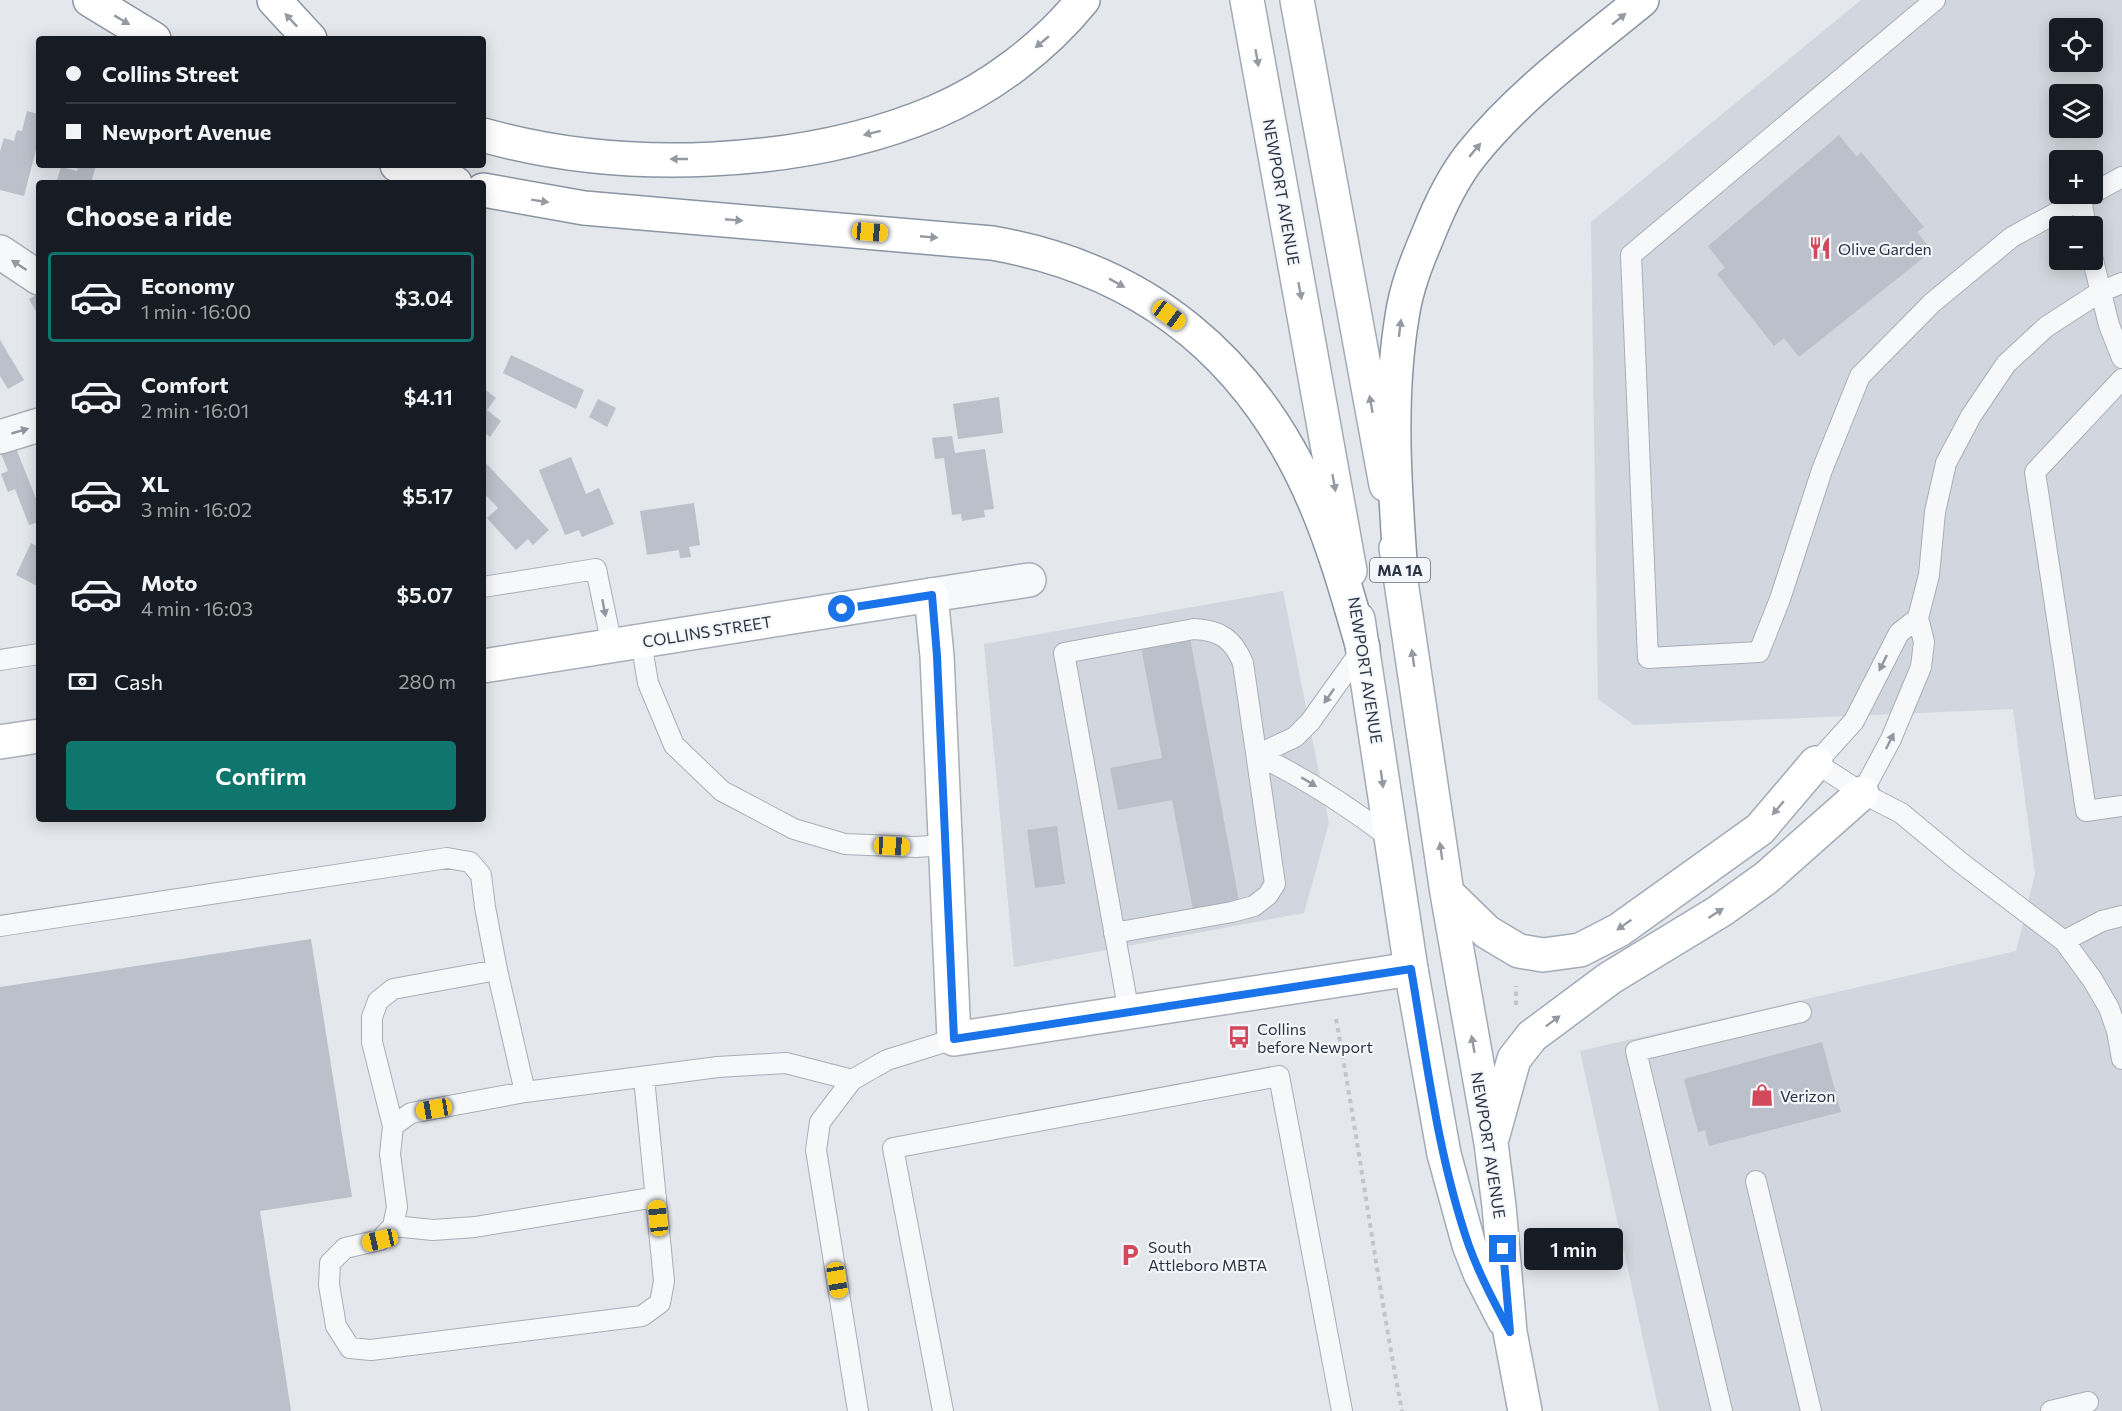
<!DOCTYPE html>
<html lang="en">
<head>
<meta charset="utf-8">
<style>
  :root { --surface:#171b24; --page:#242831; --text:#f1f3f6; --muted:#9ea1a6; --line:#363941; --accent:#0f766e }
  body { margin:0; font-family:Commissioner,sans-serif; background:var(--page); color:var(--text); height:100vh; display:flex; flex-direction:column; font-size:22px; white-space:nowrap }
  * { box-sizing:border-box; margin:0 }
  p { font-size:20px; color:var(--muted) }
  .icon { flex:none; width:33px; height:33px; fill:none; stroke:currentColor; stroke-width:2; stroke-linecap:round; stroke-linejoin:round }
  .map { position:relative; flex:1; overflow:hidden }
  .side { position:absolute; left:36px; top:180px; width:450px; height:642px; display:flex; flex-direction:column; background:var(--surface); border-radius:6px; box-shadow:0 3px 15px #0003 }
  .side>* { flex:none }
  .banner { position:absolute; left:36px; top:36px; width:450px; height:132px; border-radius:6px; box-shadow:0 3px 15px #0003; display:grid; align-content:center; height:132px; padding:0 30px; background:var(--surface) }
  .controls { position:absolute; left:2049px; top:18px; display:grid; gap:12px }
  .controls a { display:grid; place-items:center; width:54px; height:54px; border-radius:6px; background:var(--surface); box-shadow:0 3px 15px #0003; font-size:30px }
  .end { position:absolute; width:27px; height:27px; margin:-14px; border:8px solid #1a73e8; background:#fff; box-shadow:0 0 0 3px #fff }
  .from { border-radius:50% }
  .bubble { position:absolute; height:42px; border-radius:6px; background:var(--surface); box-shadow:0 3px 15px #0003; font-size:20px; font-weight:600; line-height:42px; text-align:center }
  .car { position:absolute; width:18px; height:36px; margin:-18px -9px; border-radius:8px; box-shadow:0 0 4px 2px #0007; background:linear-gradient(#f5c518 24%,#345 0 40%,#f5c518 0 76%,#345 0 86%,#f5c518 0) }
  .banner b { display:flex; align-items:center; gap:21px; height:57px; font-size:22px }
  .banner b+b { border-top:2px solid var(--line) }
  .banner i { width:15px; height:15px; background:var(--text) }
  ul { padding:0; list-style:none }
  li { display:flex; align-items:center; gap:18px; height:90px; margin:0 12px 9px; padding:0 18px; border:3px solid transparent; border-radius:6px }
  li div { flex:1 }
  li b { display:block; font-size:22px }
  li em { font-style:normal; font-weight:600 }
  li.on { border-color:var(--accent) }
  li>.icon { width:54px; height:54px; stroke-width:1.5 }
  h2 { padding:0 30px; font-size:27px; line-height:72px }
  .pay { display:flex; align-items:center; gap:15px; height:66px; padding:0 30px; font-size:22px }
  .pay p { margin-inline-start:auto }
  .cta { display:flex; gap:12px; margin-top:auto; padding:12px 30px }
  .cta a { flex:1; height:69px; border-radius:6px; background:var(--accent); color:#fff; font-size:24px; font-weight:600; line-height:69px; text-align:center }
  .map>svg:first-child { display:block }
  .built { fill:#d2d6de; fill-rule:evenodd }
  .building { fill:#bbc0ca }
  .lines { fill:none; stroke-linecap:round; stroke-linejoin:round }
  .lane-casing { stroke:#a9aeb7; stroke-width:22 }
  .street-casing { stroke:#a9aeb7; stroke-width:36 }
  .secondary-casing { stroke:#a9aeb7; stroke-width:36 }
  .primary-casing { stroke:#a3abb8; stroke-width:36 }
  .highway-casing { stroke:#8b94a3; stroke-width:36 }
  .path { stroke:#c2c5cb; stroke-width:4; stroke-dasharray:4.5 4.5; stroke-linecap:butt }
  .lane { stroke:#f7f8fa; stroke-width:20 }
  .street { stroke:#f7f8fa; stroke-width:33 }
  .secondary { stroke:#fff; stroke-width:33 }
  .primary { stroke:#fff; stroke-width:33 }
  .highway { stroke:#fff; stroke-width:33 }
  .oneway { fill:#959aa2 }
  .oneway2 { fill:#9196a0 }
  .route { stroke:#1a73e8; stroke-width:8 }
  .labels { text-anchor:middle; dominant-baseline:central; stroke-width:4.5; stroke-linejoin:round; paint-order:stroke }
  .shield { fill:#f4f6f9; stroke:#676e7b; stroke-width:1.5 }
  .shield-label { font-size:15px; font-weight:bold; fill:#2b3445 }
  .street-label { font-size:16px; fill:#2b3445; stroke:#f4f6f9 }
  .poi-label { font-size:16px; fill:#2b3445; stroke:#f4f6f9; text-anchor:start }
</style>
</head>
<body>
<div class="map">
<svg width="2122" height="1411" viewBox="0 0 2122 1411">
  <rect width="100%" height="100%" fill="#e4e7ec"/>
  <path class="built" d="M1861 0H2122V1411H1659L1580 1051 2016 951 2035 874 2013 709 1634 725 1598 699 1591 222ZM2060 28H2092V62H2060ZM2060 94H2092V128H2060ZM2060 160H2092V194H2060ZM2060 226H2092V260H2060Z
    M1283 591 1329 823 1304 913 1014 967 984 644Z"/>
  <path class="building" d="M27 111 39 114V138L24 196 0 190V152L4 138 14 141 17 130 22 131Z
    M1839 135 1857 157 1861 152 1924 227 1917 232 1932 251 1799 357 1784 338 1774 346 1717 274 1725 268 1708 246Z
    M79 165H96L91 183H56L61 167 77 171Z
    M39 293V317L29 299Z
    M0 340 24 380 8 389 0 376Z
    M511 355 584 390 576 409 503 373Z
    M483 388 496 398 487 410 501 421 490 437 483 432Z
    M999 397 1003 433 958 439 953 404Z
    M598 399 616 408 607 427 589 417Z
    M952 436 955 453 985 449 994 509 984 510 985 517 962 521 961 514 952 515 944 458 935 459 932 438Z
    M15 446 37 501 39 500V522L29 525 15 489 8 492 1 474 8 471 0 451Z
    M571 457 586 494 599 488 614 524 582 537 579 530 565 535 539 470Z
    M483 460 549 530 533 545 528 539 516 550 487 518 498 508 483 492Z
    M694 503 700 545 689 547 691 557 680 558 679 550 647 555 640 511Z
    M31 543 39 547V587L16 575Z
    M1190 638 1239 901 1193 910 1172 800 1118 810 1110 768 1162 758 1141 647Z
    M1057 826 1065 884 1035 888 1027 830Z
    M311 939 352 1197 260 1211 291 1411H0V987Z
    M1822 1042 1841 1112 1709 1146 1705 1130 1698 1132 1684 1079Z"/>
  <g class="lines">
    <g class="lane-casing">
      <path id="lane" d="M1935 0 1631 255 1648 658 1759 652 1780 599 1822 470 1860 376 1932 303 2012 237 2122 177
        M2081 200 2086 226
        M2092 256 2109 325 2122 358
        M2122 379 2035 472 2086 811 2122 806
        M483 587 596 569 612 646
        M1918 618 1899 633 1854 721 1816 763 1862 793 1901 813 1960 862 2064 941 2092 979 2109 1008 2117 1031 2122 1059
        M641 641 648 683 674 745 722 791 794 829 845 844 916 847 945 845
        M0 660 39 654
        M1257 755C1305 778 1348 806 1390 838
        M1257 755 1295 737 1310 722 1363 648
        M1862 793 1891 739 1921 667 1924 642 1918 618 1929 575 1935 512 1946 463 1971 416 2006 364 2046 327 2100 292 2122 283
        M0 926 447 858 470 862 481 875 485 907 497 970 525 1092 718 1067 786 1063 852 1080
        M1114 933 1232 912 1254 906 1268 895 1275 884 1243 663C1233 639 1220 630 1194 629L1064 653 1129 1013
        M2064 941 2102 921 2122 916
        M525 1092 411 1113 393 1126 390 1154 397 1207 393 1226 380 1240 345 1248 330 1263 329 1285 336 1326 350 1348 371 1350 642 1316 660 1303 664 1281 644 1078
        M393 1126 372 1042V1017L378 1001 393 989 497 970
        M1756 1181 1811 1411
        M393 1226 433 1230 475 1227 656 1197
        M858 1411 816 1150 820 1122 852 1080 887 1060 954 1039
        M943 1411 893 1148 1279 1076 1342 1411
        M1722 1411 1636 1051 1801 1012
        M2051 1411 2088 1402"/>
    </g>
    <g class="street-casing">
      <path id="street" d="M0 252 39 278
        M0 437 39 425
        M931 595 1029 580"/>
    </g>
    <g class="secondary-casing">
      <path id="secondary" d="M483 666 931 595 937 656 954 1039 1411 969
        M0 742 39 736"/>
    </g>
    <g class="primary-casing">
      <path id="primary" d="M1247 0 1350 571
        M1297 0 1386 485
        M1396 548 1447 893 1491 1143 1499 1206 1510 1332 1525 1411
        M1358 619 1411 969 1444 1154 1469 1245 1480 1273 1504 1320
        M1447 893 1487 932 1519 951 1543 955 1580 950 1619 930 1760 829 1816 763
        M1493 1135 1514 1059 1532 1036 1610 978 1720 911 1766 878 1862 793"/>
    </g>
    <g class="highway-casing">
      <path id="highway" d="M90 0 154 39
        M274 0 310 39
        M483 135C621 174 802 168 935 112 991 88 1045 47 1083 0
        M397 165 455 183
        M483 190 584 208 992 243C1147 270 1255 360 1316 505 1336 552 1349 600 1363 648
        M1401 575C1395 490 1388 402 1402 317 1406 288 1417 261 1428 235 1439 207 1452 179 1471 155 1519 95 1582 49 1642 0"/>
    </g>
    <path class="path" d="M1516 1005V986
      M1336 1019C1360 1150 1377 1281 1402 1411"/>
    <use href="#lane" class="lane"/>
    <use href="#street" class="street"/>
    <use href="#secondary" class="secondary"/>
    <use href="#primary" class="primary"/>
    <use href="#highway" class="highway"/>
  </g>
  <defs><path id="oneway-solid" d="M-6-.8H1V-3.2L6.5 0L1 3.2V.8H-6Z" transform="scale(1.5)"/></defs>
  <g class="oneway">
    <use href="#oneway-solid" transform="translate(1619 19) rotate(-39)"/>
    <use href="#oneway-solid" transform="translate(122 20) rotate(31)"/>
    <use href="#oneway-solid" transform="translate(291 20) rotate(-133)"/>
    <use href="#oneway-solid" transform="translate(1042 42) rotate(140)"/>
    <use href="#oneway-solid" transform="translate(1257 58) rotate(80)"/>
    <use href="#oneway-solid" transform="translate(872 133) rotate(166)"/>
    <use href="#oneway-solid" transform="translate(1475 150) rotate(-50)"/>
    <use href="#oneway-solid" transform="translate(679 159) rotate(180)"/>
    <use href="#oneway-solid" transform="translate(540 201) rotate(9)"/>
    <use href="#oneway-solid" transform="translate(734 220) rotate(5)"/>
    <use href="#oneway-solid" transform="translate(929 237) rotate(5)"/>
    <use href="#oneway-solid" transform="translate(1117 283) rotate(29)"/>
    <use href="#oneway-solid" transform="translate(1300 291) rotate(80)"/>
    <use href="#oneway-solid" transform="translate(1400 328) rotate(-83)"/>
    <use href="#oneway-solid" transform="translate(1371 404) rotate(-100)"/>
    <use href="#oneway-solid" transform="translate(1334 483) rotate(80)"/>
    <use href="#oneway-solid" transform="translate(1413 658) rotate(-98)"/>
    <use href="#oneway-solid" transform="translate(1382 779) rotate(82)"/>
    <use href="#oneway-solid" transform="translate(1778 808) rotate(130)"/>
    <use href="#oneway-solid" transform="translate(1441 851) rotate(-98)"/>
    <use href="#oneway-solid" transform="translate(1716 913) rotate(-33)"/>
    <use href="#oneway-solid" transform="translate(1624 925) rotate(145)"/>
    <use href="#oneway-solid" transform="translate(1553 1021) rotate(-37)"/>
    <use href="#oneway-solid" transform="translate(1473 1044) rotate(-100)"/>
  </g>
  <g class="oneway2">
    <use href="#oneway-solid" transform="translate(19 265) rotate(-147)"/>
    <use href="#oneway-solid" transform="translate(20 431) rotate(-16)"/>
    <use href="#oneway-solid" transform="translate(604 608) rotate(79)"/>
    <use href="#oneway-solid" transform="translate(1883 663) rotate(116)"/>
    <use href="#oneway-solid" transform="translate(1329 696) rotate(125)"/>
    <use href="#oneway-solid" transform="translate(1890 741) rotate(-64)"/>
    <use href="#oneway-solid" transform="translate(1309 782) rotate(31)"/>
  </g>
  <g class="lines">
    <path class="route" d="M842 609 932 595 937 656 954 1039 1411 969C1427 1062 1438 1157 1469 1246 1480 1276 1495 1304 1510 1332L1503 1249"/>
  </g>
  <defs>
    <g id="restaurant-bare" transform="scale(1.8)"><path d="M-5-6h1v4h1v-4h1v4h1v-4h1v5L-1.5 .5V6h-2V.5L-5-1ZM5-6V6H3V1.5H1.5Q1.5-4 5-6Z" fill="#d1495b" stroke="#f4f6f9" stroke-width="2.5" paint-order="stroke"/></g>
    <g id="bus-bare" transform="scale(1.8)"><path d="M-5-6H5V4H4V6H2V4H-2V6H-4V4H-5ZM-3.5-4V0h7V-4ZM-3.5 1.2v1.5H-2V1.2ZM2 1.2v1.5H3.5V1.2Z" fill="#d1495b" stroke="#f4f6f9" stroke-width="2.5" paint-order="stroke"/></g>
    <g id="shop-bare" transform="scale(1.8)"><path d="M-5-2.5h2.3a2.7 3.5 0 0 1 5.4 0H5L5.5 6h-11ZM-1.5-2.5h3a1.5 2.3 0 0 0-3 0Z" fill="#d1495b" stroke="#f4f6f9" stroke-width="2.5" paint-order="stroke"/></g>
    <g id="parking-bare" transform="scale(1.8)"><path d="M-3.5-5.5H1a3.5 3.5 0 0 1 0 7H-1V5.5H-3.5ZM-1-3.4V-.6H.8a1.4 1.4 0 0 0 0-2.8Z" fill="#d1495b" stroke="#f4f6f9" stroke-width="2.5" paint-order="stroke"/></g>
  </defs>
  <g fill-rule="evenodd">
    <use href="#restaurant-bare" x="1820" y="248"/>
    <use href="#bus-bare" x="1239" y="1037"/>
    <use href="#shop-bare" x="1762" y="1095"/>
    <use href="#parking-bare" x="1130" y="1255"/>
  </g>
  <g class="labels">
    <rect class="shield" x="1370" y="558" width="60" height="24" rx="4.5"/>
    <g class="shield-label">
      <text x="1400" y="570">MA 1A</text>
    </g>
    <g class="street-label">
      <text transform="translate(1282 192) rotate(80)">NEWPORT AVENUE</text>
      <text transform="translate(707 631) rotate(-9)">COLLINS STREET</text>
      <text transform="translate(1366 670) rotate(81)">NEWPORT AVENUE</text>
      <text transform="translate(1489 1145) rotate(81)">NEWPORT AVENUE</text>
    </g>
    <g class="poi-label">
      <text x="1838" y="248">Olive Garden</text>
      <text x="1257" y="1028">Collins<tspan x="1257" dy="18">before Newport</tspan></text>
      <text x="1780" y="1095">Verizon</text>
      <text x="1148" y="1246">South<tspan x="1148" dy="18">Attleboro MBTA</tspan></text>
    </g>
  </g>
</svg>
<div class="controls">
<a><svg class="icon" aria-label="locate" viewBox="0 0 24 24"><circle cx="12" cy="12" r="6"/><path d="M12 2v4M12 18v4M2 12h4M18 12h4"/></svg></a>
<a><svg class="icon" aria-label="layers" viewBox="0 0 24 24"><path d="M12 4l9 5-9 5-9-5zM3 14l9 5 9-5"/></svg></a>
<a>+</a>
<a>−</a>
</div>
<i class="end from" style="left:842px;top:609px"></i>
<i class="end" style="left:1503px;top:1249px"></i>
<div class="bubble" style="left:1524px;top:1228px;width:99px">1 min</div>
<i class="car" style="left:870px;top:232px;rotate:95deg"></i>
<i class="car" style="left:1169px;top:315px;rotate:126deg"></i>
<i class="car" style="left:892px;top:846px;rotate:93deg"></i>
<i class="car" style="left:434px;top:1109px;rotate:260deg"></i>
<i class="car" style="left:658px;top:1218px;rotate:354deg"></i>
<i class="car" style="left:380px;top:1240px;rotate:257deg"></i>
<i class="car" style="left:837px;top:1280px;rotate:171deg"></i>
<div class="banner">
<b><i class="from"></i>Collins Street</b>
<b><i></i>Newport Avenue</b>
</div>
<section class="side">
<h2>Choose a ride</h2>
<ul>
<li class="on"><svg class="icon" aria-label="car" viewBox="0 0 24 24"><path d="M5 17H2v-5l4-1 3-4h7l3 4 3 1v5h-3M9 17h6M6 11h13"/><circle cx="7" cy="17" r="2"/><circle cx="17" cy="17" r="2"/></svg><div><b>Economy</b><p>1 min · 16:00</p></div><em>$3.04</em></li>
<li><svg class="icon" aria-label="car" viewBox="0 0 24 24"><path d="M5 17H2v-5l4-1 3-4h7l3 4 3 1v5h-3M9 17h6M6 11h13"/><circle cx="7" cy="17" r="2"/><circle cx="17" cy="17" r="2"/></svg><div><b>Comfort</b><p>2 min · 16:01</p></div><em>$4.11</em></li>
<li><svg class="icon" aria-label="car" viewBox="0 0 24 24"><path d="M5 17H2v-5l4-1 3-4h7l3 4 3 1v5h-3M9 17h6M6 11h13"/><circle cx="7" cy="17" r="2"/><circle cx="17" cy="17" r="2"/></svg><div><b>XL</b><p>3 min · 16:02</p></div><em>$5.17</em></li>
<li><svg class="icon" aria-label="car" viewBox="0 0 24 24"><path d="M5 17H2v-5l4-1 3-4h7l3 4 3 1v5h-3M9 17h6M6 11h13"/><circle cx="7" cy="17" r="2"/><circle cx="17" cy="17" r="2"/></svg><div><b>Moto</b><p>4 min · 16:03</p></div><em>$5.07</em></li>
</ul>
<div class="pay"><svg class="icon" aria-label="cash" viewBox="0 0 24 24"><path d="M3 7h18v10H3z"/><circle cx="12" cy="12" r="2"/></svg>Cash<p>280 m</p></div>
<div class="cta"><a>Confirm</a></div>
</section>
</div>
</body>
</html>
